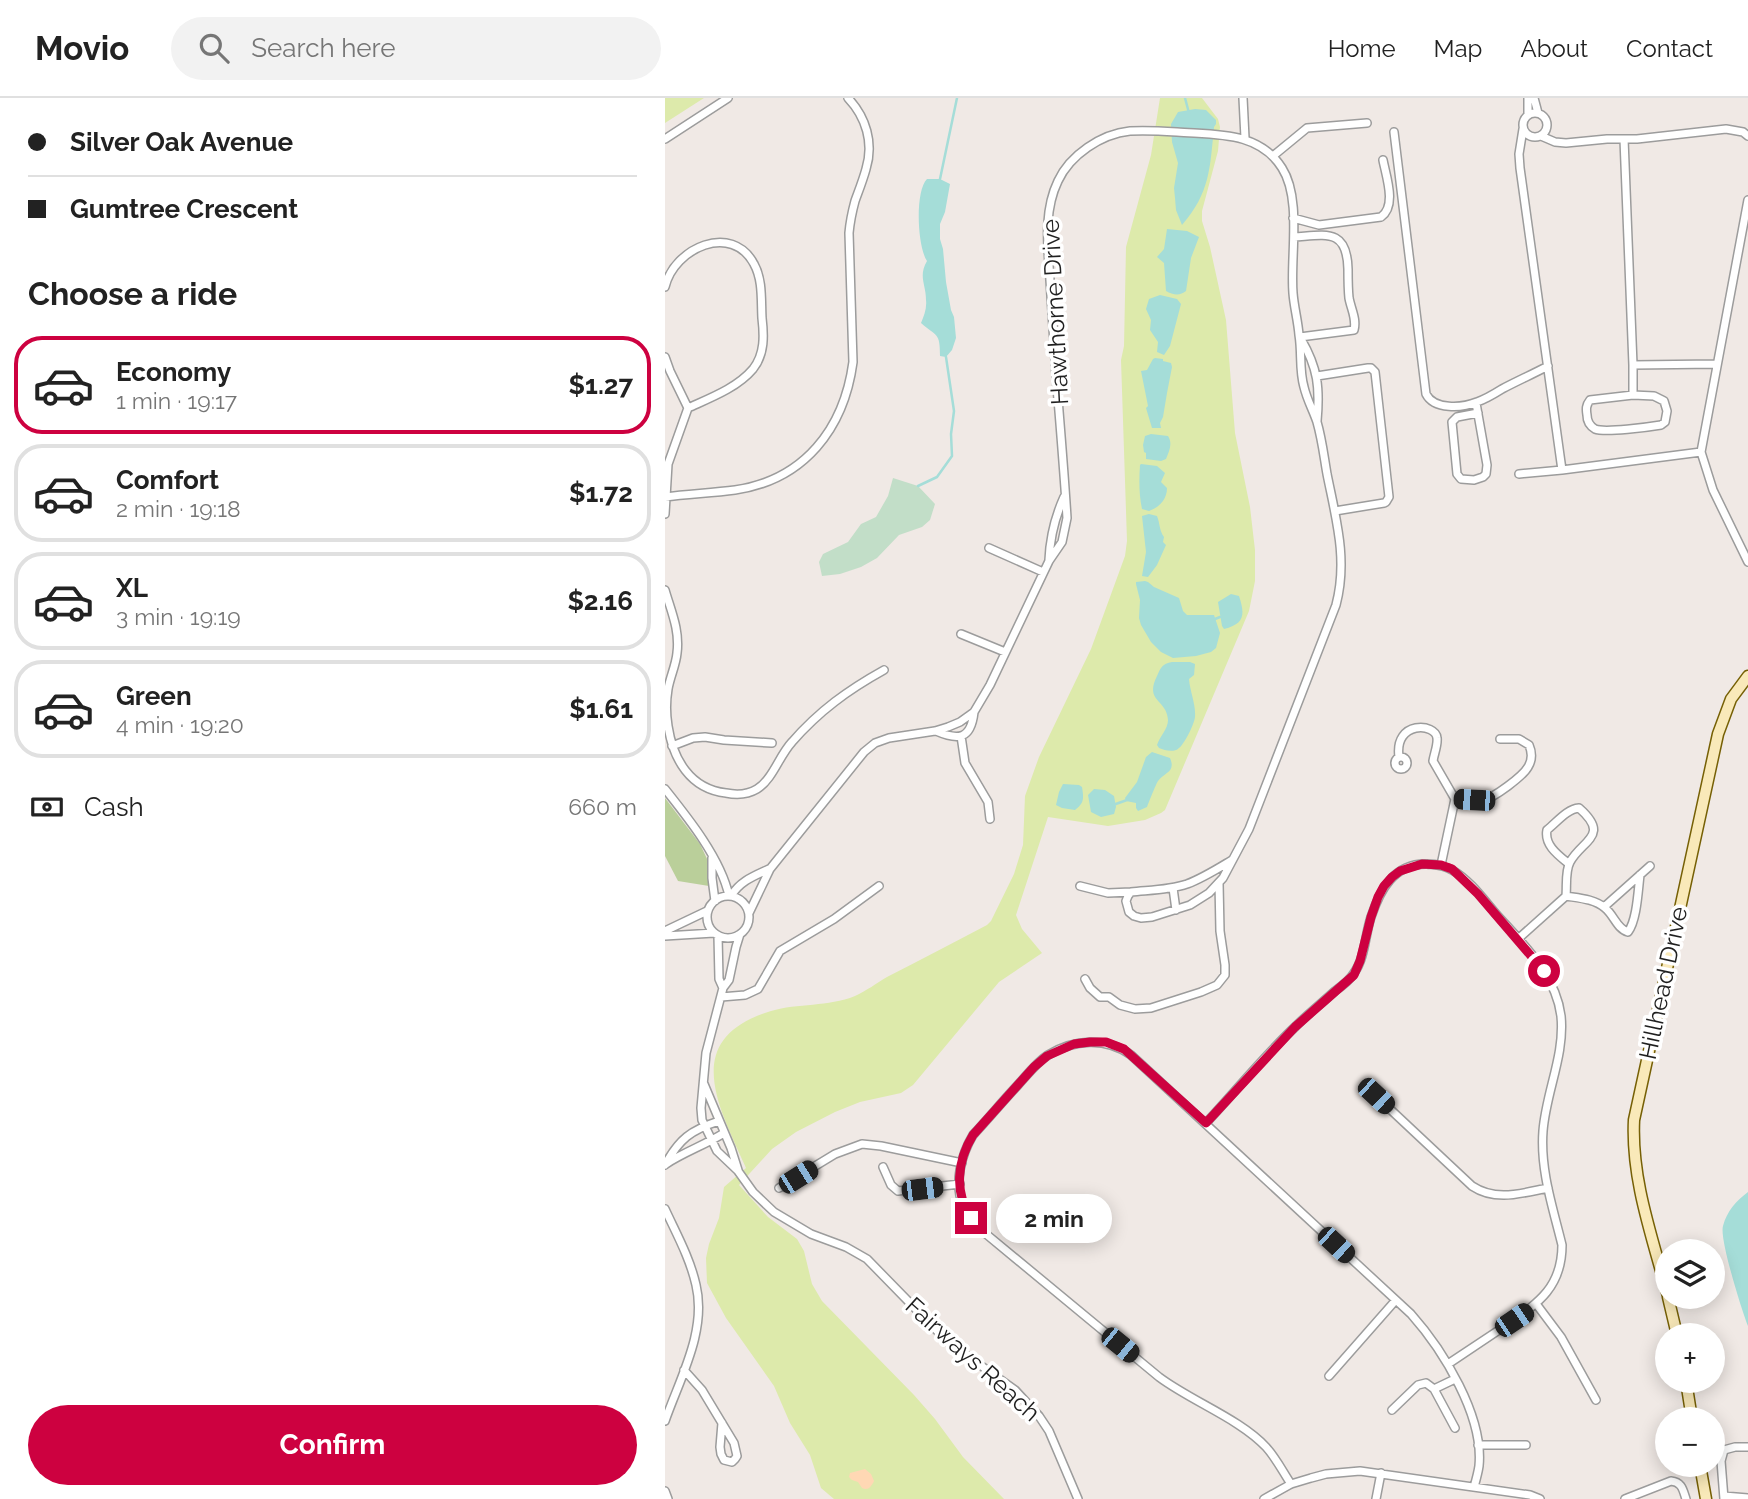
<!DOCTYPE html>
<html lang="en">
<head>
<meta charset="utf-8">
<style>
  :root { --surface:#fff; --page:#f2f2f2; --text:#222; --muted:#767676; --line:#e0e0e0; --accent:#cd0140 }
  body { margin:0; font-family:Raleway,sans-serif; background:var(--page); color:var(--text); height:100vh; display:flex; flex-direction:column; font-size:26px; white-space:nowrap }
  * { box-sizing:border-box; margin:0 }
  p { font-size:23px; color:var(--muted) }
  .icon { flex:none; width:38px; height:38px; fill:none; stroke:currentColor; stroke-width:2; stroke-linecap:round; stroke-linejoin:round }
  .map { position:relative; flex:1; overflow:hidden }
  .side { display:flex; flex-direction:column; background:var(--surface); width:665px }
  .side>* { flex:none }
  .top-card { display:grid; align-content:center; height:154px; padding:0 28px; background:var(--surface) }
  .fabs { position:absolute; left:990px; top:1141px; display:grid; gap:14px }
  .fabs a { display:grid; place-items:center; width:70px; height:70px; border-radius:50%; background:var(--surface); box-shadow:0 4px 18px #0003; font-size:35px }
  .end { position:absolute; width:32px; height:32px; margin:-16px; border:9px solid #cd0140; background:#fff; box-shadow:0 0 0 4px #fff }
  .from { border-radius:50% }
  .bubble { position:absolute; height:49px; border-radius:24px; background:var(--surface); box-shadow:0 4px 18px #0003; font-size:23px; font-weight:700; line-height:49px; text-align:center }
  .car { position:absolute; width:21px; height:42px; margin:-21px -10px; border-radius:9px; box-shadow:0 0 5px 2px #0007; background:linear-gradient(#222 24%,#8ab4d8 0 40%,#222 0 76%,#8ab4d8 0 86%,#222 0) }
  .top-card b { display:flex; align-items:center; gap:24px; height:66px; font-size:26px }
  .top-card b+b { border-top:2px solid var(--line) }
  .top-card i { width:18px; height:18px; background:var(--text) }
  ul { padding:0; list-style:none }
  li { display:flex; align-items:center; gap:21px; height:98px; margin:0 14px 10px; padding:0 14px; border:4px solid var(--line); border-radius:28px }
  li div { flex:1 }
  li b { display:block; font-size:26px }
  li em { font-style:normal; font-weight:700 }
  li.current { border-color:var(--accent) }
  li>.icon { width:63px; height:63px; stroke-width:1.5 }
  h2 { padding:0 28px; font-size:32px; line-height:84px }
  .pay { display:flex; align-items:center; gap:18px; height:77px; padding:0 28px; font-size:26px }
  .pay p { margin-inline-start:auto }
  .action { display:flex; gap:14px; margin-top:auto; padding:14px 28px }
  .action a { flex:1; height:80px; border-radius:42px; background:var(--accent); color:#fff; font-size:28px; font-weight:700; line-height:80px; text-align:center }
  header { display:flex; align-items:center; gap:42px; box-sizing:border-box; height:98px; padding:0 35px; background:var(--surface); border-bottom:2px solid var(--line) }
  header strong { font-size:33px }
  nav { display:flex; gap:38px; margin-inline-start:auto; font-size:24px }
  .search { width:490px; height:63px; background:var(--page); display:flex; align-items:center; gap:18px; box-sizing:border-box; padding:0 24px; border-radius:38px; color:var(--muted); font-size:26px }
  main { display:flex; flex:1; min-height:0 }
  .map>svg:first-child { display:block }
  .grass { fill:#ddeaab }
  .forest { fill:#bacf9a }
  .wetland { fill:#c2dec8 }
  .sand { fill:#ffd8b4 }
  .water { fill:#a5ddd8 }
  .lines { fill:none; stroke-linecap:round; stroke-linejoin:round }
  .stream { stroke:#a5ddd8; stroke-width:2.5 }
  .street-casing { stroke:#9c9c9c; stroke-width:10 }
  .secondary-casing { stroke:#766005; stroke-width:13 }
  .street { stroke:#fff; stroke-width:7 }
  .secondary { stroke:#f9e9b9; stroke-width:10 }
  .route { stroke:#cd0140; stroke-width:9 }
  .labels { text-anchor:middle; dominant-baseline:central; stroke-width:7; stroke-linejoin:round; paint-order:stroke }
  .street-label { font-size:24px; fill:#1f1f1f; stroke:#fff }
</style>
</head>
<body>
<header>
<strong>Movio</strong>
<div class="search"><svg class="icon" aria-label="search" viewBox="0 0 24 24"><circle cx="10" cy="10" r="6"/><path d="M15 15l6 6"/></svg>Search here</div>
<nav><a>Home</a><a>Map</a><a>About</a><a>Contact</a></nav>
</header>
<main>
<section class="side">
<div class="top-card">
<b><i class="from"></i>Silver Oak Avenue</b>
<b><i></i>Gumtree Crescent</b>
</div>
<h2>Choose a ride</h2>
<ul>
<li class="current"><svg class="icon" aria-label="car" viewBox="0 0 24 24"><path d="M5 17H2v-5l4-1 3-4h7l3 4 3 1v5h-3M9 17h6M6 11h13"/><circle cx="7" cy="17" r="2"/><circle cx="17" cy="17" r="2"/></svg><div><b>Economy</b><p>1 min · 19:17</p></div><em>$1.27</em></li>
<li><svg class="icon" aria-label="car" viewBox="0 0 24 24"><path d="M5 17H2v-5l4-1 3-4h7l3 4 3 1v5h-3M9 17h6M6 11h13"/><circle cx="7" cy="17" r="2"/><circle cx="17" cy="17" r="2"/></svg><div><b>Comfort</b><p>2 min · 19:18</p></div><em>$1.72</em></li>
<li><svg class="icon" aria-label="car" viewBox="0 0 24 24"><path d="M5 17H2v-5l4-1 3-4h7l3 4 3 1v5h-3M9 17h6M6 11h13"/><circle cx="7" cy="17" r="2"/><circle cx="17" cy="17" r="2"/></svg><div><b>XL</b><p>3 min · 19:19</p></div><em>$2.16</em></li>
<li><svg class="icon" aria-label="car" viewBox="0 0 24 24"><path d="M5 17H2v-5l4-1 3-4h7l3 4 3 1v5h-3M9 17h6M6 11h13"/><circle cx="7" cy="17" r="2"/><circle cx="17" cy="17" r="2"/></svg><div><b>Green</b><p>4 min · 19:20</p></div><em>$1.61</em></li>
</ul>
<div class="pay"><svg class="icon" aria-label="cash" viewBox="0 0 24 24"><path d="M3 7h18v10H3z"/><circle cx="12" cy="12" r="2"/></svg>Cash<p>660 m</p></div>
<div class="action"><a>Confirm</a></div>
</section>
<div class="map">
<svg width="1083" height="1401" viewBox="0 0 1083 1401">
  <rect width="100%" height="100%" fill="#f0e9e5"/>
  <path class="grass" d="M0 0H39L0 25Z
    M495 0H537L553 21 555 29 553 53 537 113V123L545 149 561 222 570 335 585 409 590 452V483L584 513 500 712 496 715 480 722 443 728 383 719 351 817 357 831 377 855 334 884 248 987 236 995 195 1004 170 1014 131 1034 107 1051 74 1087 103 1119 132 1141 139 1153 147 1186 157 1203 249 1297 270 1321 298 1359 339 1401H169L156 1390 145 1357 125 1325 109 1288 61 1220 42 1185 41 1160 44 1146 54 1120 59 1089 81 1070C54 1009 14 941 106 913 133 905 163 909 190 898 201 893 212 885 222 879 256 862 289 844 322 827L326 823 349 776 358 747 360 698 374 659 426 551 460 458 462 443 456 262 459 248 461 149 486 57Z"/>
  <path class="forest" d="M0 700 35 746 44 765V788L13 783 0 758Z"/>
  <path class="wetland" d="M228 380 253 388 270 406 265 422 257 429 234 437 212 460 196 469 175 476 157 478 154 464 158 456 183 444 196 426 211 419 223 398Z"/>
  <path class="sand" d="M200 1371 206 1376 209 1383C206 1389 203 1393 197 1390L193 1384 187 1382 184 1379 185 1375Z"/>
  <path class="water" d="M530 11 541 12 551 22V26L549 29C545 70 545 95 517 127L511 112 510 100 509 90 513 65 507 44 506 26 513 14Z
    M262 81H275L285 86 280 114 275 126V141L278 151 281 184 286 212 289 219 291 240 287 252 281 259 275 258C275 234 272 239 256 225 259 218 262 210 261 202 261 186 253 179 262 163 252 148 250 93 262 81Z
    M502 131 522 133 534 139 526 160 521 193C515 198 508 197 501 193L499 165 492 159 499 151Z
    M495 197 512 201 516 206 505 248 499 257 492 254 493 244 485 232 486 222 481 211 484 201Z
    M490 260 498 261V263L506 265 507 269 502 295 498 319 495 325 496 330H487L481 310 483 308 476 273 482 272 488 261Z
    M486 336 503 338C508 346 504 353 501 361L496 363 481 361V355L479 354 478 347 480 338Z
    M476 366 492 368 500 375 496 384 502 390C502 401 495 409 484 413L477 411C474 397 474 382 475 367Z
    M484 416 492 418C495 425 494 432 499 439L498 444 501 447 492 467 483 479 477 478 481 454 477 418Z
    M480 483 483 484 489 489 514 500 518 513 522 517H549L555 535 551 550 546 554 531 558 508 560 496 554 486 544 476 527 474 520 475 502 471 486V484Z
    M566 496 574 498C580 516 580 526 559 531L557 528 553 504Z
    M507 564H525L530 566 529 577 524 581C525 594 531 606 530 619 529 627 518 650 511 652 505 654 499 652 494 650L492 647C495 638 503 631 503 622 502 601 479 604 492 578 496 569 497 566 507 564Z
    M487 654 505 660C511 674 500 674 493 683 491 686 484 704 482 709L473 713 471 710V705L461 703 460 700 472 684 481 659Z
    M398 686 414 687 417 689C419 701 419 705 410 712L397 710 391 707 394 694Z
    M429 691 440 692 449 698 451 709 449 716 436 719 426 714 423 697Z
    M1083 1094V1228C1077 1213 1054 1140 1058 1128 1062 1113 1071 1103 1083 1094Z"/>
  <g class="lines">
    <path class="stream" d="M520 0 524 15
      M275 81 292 0
      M253 388 272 379 287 358 286 336 289 313 281 259
      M550 521 555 519
      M448 707 462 702"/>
    <g class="street-casing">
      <path id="street" d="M578 0 580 40
        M863 0V16
        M869 0 873 15
        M858 27a12 12 0 1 1 24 0a12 12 0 1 1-24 0Z
        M858 31 854 56 855 70 897 372
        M729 34 761 296C769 312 797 310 812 304 821 301 829 296 837 291 852 283 868 276 883 268
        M876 38 890 44 901 45 942 41H972L1061 31 1078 34 1083 38
        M0 41 63 0
        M959 41 968 267 1052 266
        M608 58 642 30 702 25
        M628 120 654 127 716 119C732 108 721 78 718 62
        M629 139C661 137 682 130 683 171 683 181 683 190 684 200 686 211 692 221 689 232L635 239
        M0 189C9 150 67 124 89 166 98 182 96 203 97 220 99 237 100 256 88 271 72 290 45 300 23 310L3 366 0 416
        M636 241C653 270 655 290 652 323
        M0 259 5 273 23 310
        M652 278 703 270H706L710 274 724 399 721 404 719 405 670 413
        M968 297 989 298 999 303 1002 313 1000 324 996 327C984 329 940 335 930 331 925 328 922 323 922 317 921 311 921 307 925 302Z
        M968 297V267
        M811 305 822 367 821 376 818 379 809 382 796 381 792 376 787 324 792 319 813 315
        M1036 354 1048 392 1083 464
        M854 376 897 372 1036 354 1083 102
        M0 399C23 396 47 395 70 392 139 382 179 331 188 264L184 135C185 124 187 114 190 103 194 92 198 82 201 71 209 45 201 19 183 0
        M324 450 378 474
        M384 462C385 439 390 419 399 399
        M0 492C6 513 15 532 12 555 11 567 5 579 3 591 1 603 1 616 3 628 8 661 25 691 61 695 71 697 82 697 92 691 108 681 114 658 127 644 154 613 183 592 219 572
        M296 536 340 554
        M271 633C294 643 306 641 309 614
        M296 638 300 665 323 704 325 721
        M7 648 28 640 40 639 59 642 107 645
        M734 659C729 622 771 625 772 640 773 647 769 656 768 663L790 701
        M730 665a6 6 0 1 1 12 0a6 6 0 1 1-12 0Z
        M0 691C24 721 56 761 64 798
        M790 701C799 702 809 703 818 702 829 700 858 678 863 669 868 661 867 654 864 647L854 641H835
        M47 760V780L50 803
        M776 767 790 701
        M415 788 443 795 466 794
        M508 790 511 812
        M66 798C75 783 89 778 104 771
        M901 798C902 788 900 773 905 764 917 742 946 738 914 710 902 711 892 724 882 732 879 747 893 757 904 766
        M901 798C913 800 930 801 940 810 949 817 952 831 963 834 972 822 973 793 975 777
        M42 819a21 21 0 1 1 42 0a21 21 0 1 1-42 0Z
        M939 809 985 768
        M84 815 105 771 199 654 210 645 224 640 270 633 283 629 295 624 309 614 325 587 384 463 397 444 402 420C399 372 395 325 391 277 389 245 387 214 385 182 383 149 378 114 393 83 405 57 436 36 465 33 480 32 497 33 512 34 550 37 594 33 617 70 637 101 625 159 628 195 629 209 633 223 634 237 637 255 634 272 639 289 642 302 648 312 652 324 657 341 659 359 662 376 671 421 683 462 671 507L584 731 558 780 544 795 525 807 487 819 476 820 469 818 464 814 461 803 463 798 466 794C485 792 504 792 522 786 538 780 552 771 567 762
        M0 833 42 813
        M75 836 71 849 64 882 58 890 41 955 36 1010 37 1022 52 1053 73 1073 88 1094 109 1114 146 1136 181 1149 202 1161 283 1244 350 1292 374 1318 384 1333 413 1401
        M0 838 49 835
        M53 838 54 881 58 890
        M853 841 901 798
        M420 881 425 890 435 899H444L455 907 470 911 486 910 536 894 552 887 560 877V867L555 833 554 785
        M56 899 80 897 93 891 115 853 169 821 214 788
        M39 986 66 1050 73 1072
        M711 998 807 1088C831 1104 857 1095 883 1090
        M541 1025C571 993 599 958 631 928 643 916 657 905 670 893 677 888 685 882 689 875 700 860 700 837 706 819 715 792 729 765 762 766 772 767 779 767 787 772 805 782 819 802 832 817 858 846 891 877 896 918 900 957 881 994 878 1033 875 1072 888 1110 897 1147 897 1192 870 1207 837 1230 819 1242 801 1254 783 1266
        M1 1066C19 1054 40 1047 59 1035
        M0 1067C14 1041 26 1032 54 1023
        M218 1069 226 1087 233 1093 295 1086
        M114 1090 170 1056 197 1046 216 1048 297 1065
        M0 1111C11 1135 25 1160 31 1187 42 1233 15 1280 0 1323
        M872 1207 896 1239 931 1302
        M19 1272 37 1292 69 1345 72 1358 70 1361 67 1364 59 1362 56 1356 55 1349 57 1325
        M664 1278 730 1203
        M769 1291 790 1281
        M727 1312 753 1287 761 1285 769 1291 790 1330
        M813 1347H861
        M626 1386C618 1374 611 1360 601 1349 575 1321 526 1303 494 1279L315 1131C309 1124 302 1117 298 1108 289 1085 296 1057 308 1037 323 1021 337 1004 352 988 362 977 371 965 383 957 409 941 441 939 466 957L746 1216C778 1252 819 1318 814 1368 813 1375 811 1382 809 1389
        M0 1393 3 1401
        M1059 1398 1083 1400
        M599 1401 626 1386 646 1380 661 1376 695 1373 865 1397 875 1401
        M711 1401 716 1375
        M960 1401 1006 1383C1017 1384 1018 1392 1021 1401
        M1059 1401 1056 1363 1059 1352 1070 1349H1083"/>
    </g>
    <g class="secondary-casing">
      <path id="secondary" d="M1003 1198C988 1141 966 1082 969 1022L1053 636 1066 601 1083 578
        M1003 1199 1012 1237
        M1021 1283 1027 1321
        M1035 1367 1041 1401"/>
    </g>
    <use href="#street" class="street"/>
    <use href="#secondary" class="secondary"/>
  </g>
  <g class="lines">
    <path class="route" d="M306 1120C289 1094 292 1063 308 1037L369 969 382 958 409 946 425 944H441L459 951 541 1025 630 929 689 877 695 863 706 819 713 799 719 788 727 779 735 773 757 766 776 767 787 771 813 796 879 873"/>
  </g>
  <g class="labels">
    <g class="street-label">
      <text transform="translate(390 214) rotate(-93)">Hawthorne Drive</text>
      <text transform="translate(998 885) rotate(-78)">Hillhead Drive</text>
      <text transform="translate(308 1261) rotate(42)">Fairways Reach</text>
    </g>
  </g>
</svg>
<div class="fabs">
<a><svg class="icon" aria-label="layers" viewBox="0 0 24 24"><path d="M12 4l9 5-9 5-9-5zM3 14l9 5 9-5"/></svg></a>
<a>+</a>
<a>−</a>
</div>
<i class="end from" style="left:879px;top:873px"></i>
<i class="end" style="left:306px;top:1120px"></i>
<div class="bubble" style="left:331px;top:1096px;width:116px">2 min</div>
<i class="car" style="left:809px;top:702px;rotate:273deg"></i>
<i class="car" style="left:711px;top:998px;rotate:133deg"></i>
<i class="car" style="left:133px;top:1079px;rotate:58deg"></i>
<i class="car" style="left:257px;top:1091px;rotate:83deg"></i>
<i class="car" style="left:671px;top:1147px;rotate:133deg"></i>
<i class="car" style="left:849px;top:1222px;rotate:56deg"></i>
<i class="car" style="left:455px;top:1247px;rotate:129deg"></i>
</div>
</main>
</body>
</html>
